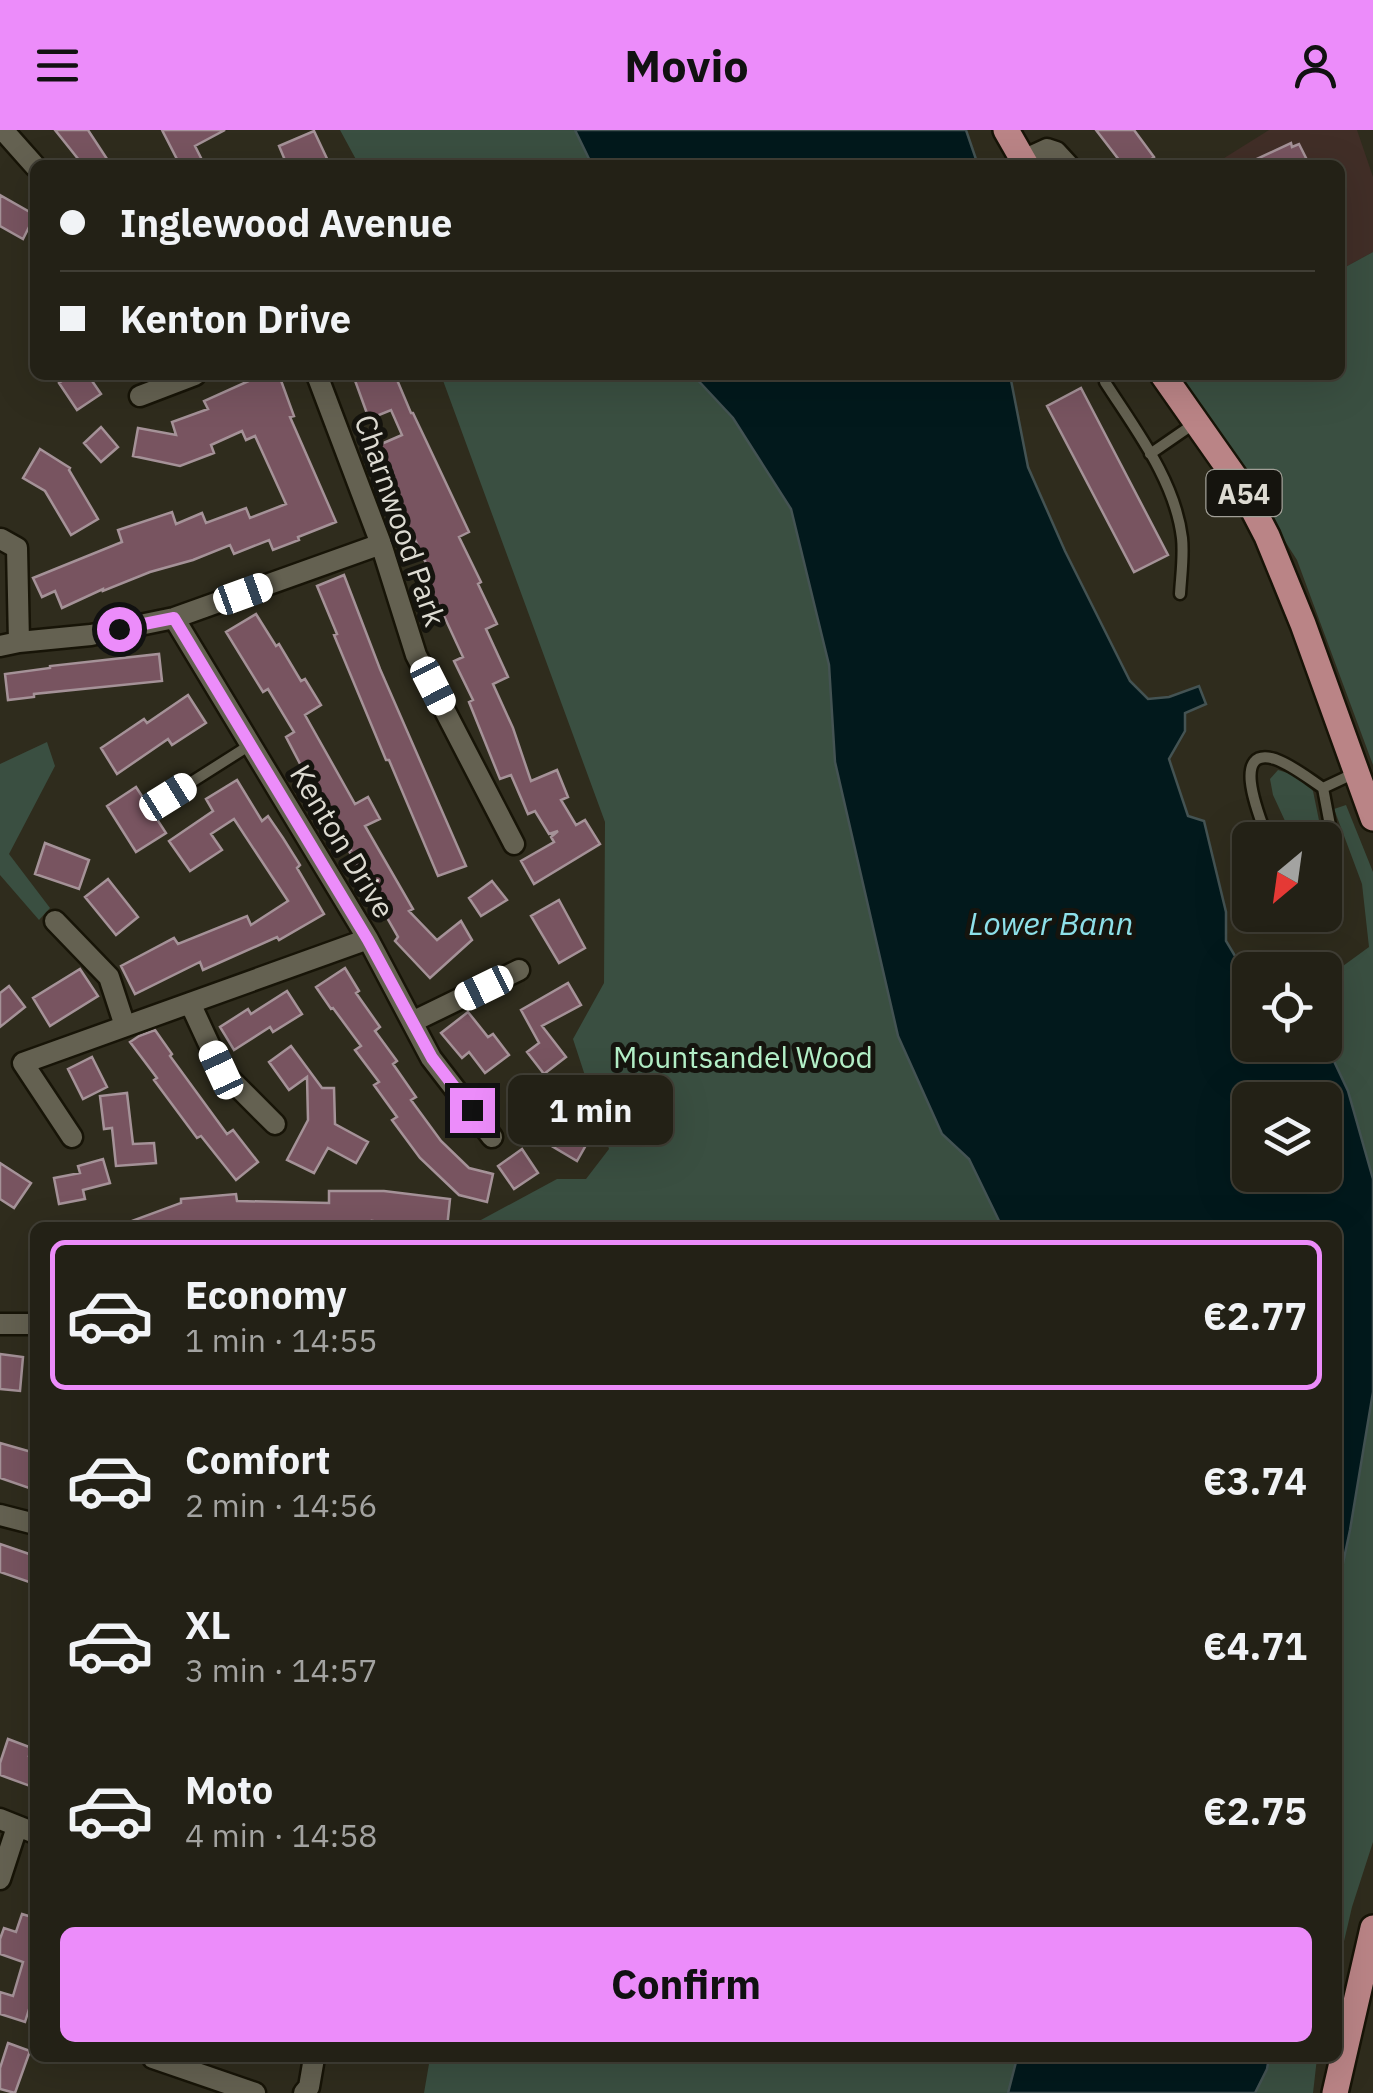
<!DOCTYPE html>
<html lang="en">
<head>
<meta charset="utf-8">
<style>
  :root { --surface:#232116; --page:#2f2e23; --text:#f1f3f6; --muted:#a3a3a1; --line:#403e35; --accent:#ec8cfa }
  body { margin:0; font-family:"IBM Plex Sans",sans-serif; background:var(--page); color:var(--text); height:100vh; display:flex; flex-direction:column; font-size:38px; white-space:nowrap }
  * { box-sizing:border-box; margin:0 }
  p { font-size:32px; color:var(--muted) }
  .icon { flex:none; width:55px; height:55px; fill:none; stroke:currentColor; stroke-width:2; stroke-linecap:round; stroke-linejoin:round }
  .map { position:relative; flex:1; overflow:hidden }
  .sheet { position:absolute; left:30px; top:1092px; width:1312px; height:840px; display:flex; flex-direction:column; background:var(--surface); border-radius:15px; box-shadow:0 10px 40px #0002,0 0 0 2px var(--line) }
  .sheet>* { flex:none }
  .banner { position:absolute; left:30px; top:30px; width:1315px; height:220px; border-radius:15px; box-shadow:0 10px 40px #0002,0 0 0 2px var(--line); display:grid; align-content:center; height:220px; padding:0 30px; background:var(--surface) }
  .needle { width:65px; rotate:209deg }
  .buttons { position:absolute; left:1232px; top:692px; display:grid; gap:20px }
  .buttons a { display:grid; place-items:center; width:110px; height:110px; border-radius:15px; background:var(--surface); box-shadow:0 10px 40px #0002,0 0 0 2px var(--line); font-size:50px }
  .end { position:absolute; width:45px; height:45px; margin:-22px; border:12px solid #ec8cfa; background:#111; box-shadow:0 0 0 5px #111 }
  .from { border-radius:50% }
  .bubble { position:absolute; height:70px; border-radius:15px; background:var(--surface); box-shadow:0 10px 40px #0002,0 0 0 2px var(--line); font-size:32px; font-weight:700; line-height:70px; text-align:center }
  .car { position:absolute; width:30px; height:60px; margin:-30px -15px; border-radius:12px; box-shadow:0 0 8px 2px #0007; background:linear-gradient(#fff 24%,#345 0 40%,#fff 0 76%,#345 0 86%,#fff 0) }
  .banner b { display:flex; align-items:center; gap:35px; height:95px; font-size:38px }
  .banner b+b { border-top:2px solid var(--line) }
  .banner i { width:25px; height:25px; background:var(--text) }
  ul { padding:18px 0 0; list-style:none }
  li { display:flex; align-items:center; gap:30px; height:150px; margin:0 20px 15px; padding:0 10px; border:5px solid transparent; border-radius:15px }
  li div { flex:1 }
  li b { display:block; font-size:38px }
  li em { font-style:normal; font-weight:700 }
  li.on { border-color:var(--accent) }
  li>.icon { width:90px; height:90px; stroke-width:1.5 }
  .button { display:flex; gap:20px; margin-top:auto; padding:20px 30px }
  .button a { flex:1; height:115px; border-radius:15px; background:var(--accent); color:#111; font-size:40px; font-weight:700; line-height:115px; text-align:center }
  header { display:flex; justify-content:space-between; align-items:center; height:130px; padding:0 30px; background:var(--accent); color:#111; font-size:45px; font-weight:700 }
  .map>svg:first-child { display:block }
  .industrial { fill:#412e27 }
  .green { fill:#3a4f41 }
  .water { fill:#02191c; stroke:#445353; stroke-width:2.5; fill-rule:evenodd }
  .building { fill:#785460; stroke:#a59298; stroke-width:2.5 }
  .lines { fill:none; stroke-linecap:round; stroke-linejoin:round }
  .service-casing { stroke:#171407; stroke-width:15 }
  .minor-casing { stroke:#171407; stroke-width:25 }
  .primary-casing { stroke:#171407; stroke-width:30 }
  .service { stroke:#646151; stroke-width:10 }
  .minor { stroke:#646151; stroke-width:20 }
  .primary { stroke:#ba8486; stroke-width:25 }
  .route { stroke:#ec8cfa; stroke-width:12 }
  .labels { text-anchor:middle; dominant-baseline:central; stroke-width:10; stroke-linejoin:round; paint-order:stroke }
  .shield { fill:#15140e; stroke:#a19f97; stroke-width:2.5 }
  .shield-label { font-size:28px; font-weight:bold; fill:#dddbd2 }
  .street-label { font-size:30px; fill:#dddbd2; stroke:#15140e }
  .park-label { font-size:30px; fill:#b3efc7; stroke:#15140e }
  .water-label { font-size:32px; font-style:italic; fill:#8de0e9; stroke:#15140e }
</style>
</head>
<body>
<header><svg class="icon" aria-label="menu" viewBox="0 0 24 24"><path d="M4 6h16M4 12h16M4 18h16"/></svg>Movio<svg class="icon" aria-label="person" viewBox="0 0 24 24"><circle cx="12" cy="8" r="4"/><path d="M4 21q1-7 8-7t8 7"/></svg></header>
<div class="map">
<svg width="1373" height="1963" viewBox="0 0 1373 1963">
  <rect width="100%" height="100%" fill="#2f2c1d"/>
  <path class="industrial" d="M1269 0H1357L1373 47V122L1340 140V35H1213Z"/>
  <path class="green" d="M340 0H575L592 35H359Z
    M1373 122V635L1297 430 1179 245H1340V140Z
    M441 245H693L733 288 791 379 829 535 836 633 863 747 942 1004 969 1029 1002 1097H468L557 1049H586L609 1019 573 909 604 853 605 692Z
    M47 612 55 636 9 724 50 778 39 790 0 745V634Z
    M1278 640 1301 647 1313 661 1323 710H1296L1292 706 1273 665 1270 649Z
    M1346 675 1373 742V1049L1348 961 1325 912V844H1332L1369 817 1362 754 1334 679Z
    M1373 1262V1712L1352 1777 1338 1837V1564L1344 1513 1338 1499V1457L1350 1400Z
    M430 1928H1017L1008 1963H424Z
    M1269 1928H1317L1313 1963H1255L1267 1939Z"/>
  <path class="water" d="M575 0H966L978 35H592Z
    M693 245H1010L1028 337 1065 421 1130 551 1148 569 1169 567 1199 556 1206 574 1185 583V601L1169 629 1188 686 1204 691 1226 782V811L1241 836 1250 840V915H1325V912L1348 961 1373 1049V1262L1350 1400 1338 1457V1098L1002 1097 969 1029 942 1004 898 906 835 632 829 535 791 379 733 288ZM1325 970V1045H1250V970Z
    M1017 1928H1269L1267 1939 1255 1963H1008Z"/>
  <path class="building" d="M55 0H88L111 35H83Z
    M162 0H225L195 16 201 28 188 35H180Z
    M1096 0H1134L1154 27 1144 35H1123Z
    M314 1 330 35H287L279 16Z
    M1291 13 1292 17 1299 14 1307 30 1296 35H1244Z
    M0 65 35 85 23 109 0 96Z
    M70 245H88L101 264 77 280 59 253Z
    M250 245H279L294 286 290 287 336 392 298 407 299 410 273 420 269 410 234 424 230 415 193 430 150 442 103 461V459L62 478 55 461 42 467 33 448 122 412 118 400 172 382 176 394 202 383 206 393 246 378 250 388 286 374 255 306 246 310 242 301 211 315 214 323 180 336 133 326 138 298 176 305 172 292 208 279 204 271 251 250Z
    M353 245H395L411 283H413L469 402 459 407 481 452 478 454 497 494 486 499 508 547 493 554 513 598 531 651 557 640 568 667 561 670 576 695 585 690 600 714 534 754 521 731 554 712 551 707 558 701 549 704 535 681 528 684 511 645 500 649 469 572 473 570 454 531 463 527 438 473 433 475 422 451 432 446 372 318 402 305 391 280 369 289Z
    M1081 258 1168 425 1134 442 1047 276Z
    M101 297 118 317 101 332 84 313Z
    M40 319 70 338 69 340 98 389 71 405 45 361 23 348Z
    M344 445 380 539 466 736 438 746 389 630H386L334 505 337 504 317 456Z
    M256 484 276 516 279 514 301 551 305 549 321 575 305 585 355 674 368 667 380 689 365 696 413 779 409 781 437 810 461 791 472 810 430 848 395 811 398 807 349 721 351 720 324 670 320 672 286 607 294 602 268 559 263 562 226 502Z
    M159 524 162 551 34 564V567L8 570 5 544 50 538V536Z
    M188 565 206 593 172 615 168 609 117 644 101 618 144 589 147 593Z
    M237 650 262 691 268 686 283 708 300 735 297 738 324 784 279 810 277 807 203 840 200 832 135 864 121 836 174 808 178 814 247 786 251 795 288 771 234 689 211 704 222 720 190 741 169 711 213 681 206 669Z
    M136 657 166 703 136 722 107 676Z
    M45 713 89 730 79 759 35 744Z
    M108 749 138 787 116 805 85 767Z
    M492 751 507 770 481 786 469 768Z
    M559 770 585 818 559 833 531 786Z
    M345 838 359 861 356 863 380 897 375 901 397 931 393 934 416 967 411 970 441 1011 469 1038 493 1044 487 1072 459 1065 420 1028 392 990 397 987 374 955 379 952 355 920 361 916 333 878 331 879 316 857Z
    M80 839 98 866 50 896 33 868Z
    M568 853 581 875 542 896 566 927 544 944 527 922 539 913 521 880Z
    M9 856 25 877 0 897V863Z
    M287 861 302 884 273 902 270 897 234 920 220 897 248 879 251 884Z
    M468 882 488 907 493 904 509 925 485 943 469 922 462 928 441 903Z
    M155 900 172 924 170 926 227 1004 233 1000 258 1032 236 1050 201 1006 197 1008 154 950 157 948 130 912 139 906Z
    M291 916 322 958H334L335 994 368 1012 356 1033 328 1018 314 1043 287 1030 308 990 307 947 289 960 269 932Z
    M92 927 107 957 83 969 68 939Z
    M576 946 582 973 551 980 545 953Z
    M127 963 133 1014 154 1013 156 1033 116 1036 112 998 104 999 100 966Z
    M559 989 590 1008 577 1031 545 1012Z
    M522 1019 538 1043 514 1059 498 1036Z
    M103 1029 110 1053 83 1060 85 1069 59 1074 54 1048 80 1043 78 1036Z
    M0 1033 31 1053 14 1078 0 1069Z
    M329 1061H384L450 1069 447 1098H425L372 1091V1098H257V1092L214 1098H118V1096L181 1073V1069L236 1064 237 1071 329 1073Z
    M0 1224 23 1227 20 1261 0 1259Z
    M0 1313 35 1323V1360L0 1348Z
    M0 1414 35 1426V1454L0 1442Z
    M8 1609 32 1618 29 1626 35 1628V1641L30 1656 0 1645V1633Z
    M22 1784 35 1788V1860L25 1892 0 1884V1862L13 1866 23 1832 0 1824V1809L4 1798 16 1802Z
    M8 1913 30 1921 15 1963 0 1959V1938Z"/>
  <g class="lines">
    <g class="service-casing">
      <path id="service" d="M1105 252C1135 299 1175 350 1182 408 1184 426 1181 446 1180 464
        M1150 324 1195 293
        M1323 658 1355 643
        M168 667 250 615
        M1268 710C1262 693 1228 615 1275 629 1292 635 1308 648 1323 658L1335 722 1325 733"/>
    </g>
    <g class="minor-casing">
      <path id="minor" d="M3 0 35 36
        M1023 30 1047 19 1056 22 1068 35
        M317 245 381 414 416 525 514 714
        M140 266 195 245
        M1 409 17 418 19 512
        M174 488 368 809 431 928 492 1007
        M0 516 19 512 91 505 174 488 381 414
        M55 791 109 847 125 896
        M190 873 221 940 275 994
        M412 892 519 840
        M72 1007 23 933 368 809
        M0 1194H35
        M0 1385 35 1394
        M0 1689 35 1703
        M0 1749 17 1697
        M153 1928 255 1963
        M304 1963 309 1957 314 1928"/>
    </g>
    <g class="primary-casing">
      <path id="primary" d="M1006 0 1026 35
        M1163 245 1241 356 1267 406 1303 494 1373 688
        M1335 1963 1373 1798"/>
    </g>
    <use href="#service" class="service"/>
    <use href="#minor" class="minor"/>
    <use href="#primary" class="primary"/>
  </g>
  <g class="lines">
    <path class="route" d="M119 499 174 488 368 810 432 928 472 980"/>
  </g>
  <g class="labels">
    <rect class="shield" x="1206.5" y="340" width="75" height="46" rx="8"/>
    <g class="shield-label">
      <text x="1244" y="363">A54</text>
    </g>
    <g class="street-label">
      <text transform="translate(401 390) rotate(71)">Charnwood Park</text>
      <text transform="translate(343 711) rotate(59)">Kenton Drive</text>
    </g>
    <g class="park-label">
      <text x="743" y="926">Mountsandel Wood</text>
    </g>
    <g class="water-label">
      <text x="1051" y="793">Lower Bann</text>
    </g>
  </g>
</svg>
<div class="buttons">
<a><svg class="needle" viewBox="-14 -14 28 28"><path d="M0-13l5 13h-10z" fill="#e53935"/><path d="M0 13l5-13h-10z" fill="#a3a3a1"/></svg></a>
<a><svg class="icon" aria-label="locate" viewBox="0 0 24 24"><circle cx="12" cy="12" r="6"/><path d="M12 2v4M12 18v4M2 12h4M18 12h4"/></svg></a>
<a><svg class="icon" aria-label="layers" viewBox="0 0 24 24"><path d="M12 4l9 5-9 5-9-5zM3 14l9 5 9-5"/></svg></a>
</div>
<i class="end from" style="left:119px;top:499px"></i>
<i class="end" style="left:472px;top:980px"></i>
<div class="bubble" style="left:508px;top:945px;width:165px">1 min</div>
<i class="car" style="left:243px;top:464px;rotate:70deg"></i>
<i class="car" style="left:433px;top:556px;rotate:153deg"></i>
<i class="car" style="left:168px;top:667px;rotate:58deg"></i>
<i class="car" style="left:484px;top:858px;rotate:244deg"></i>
<i class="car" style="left:221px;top:940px;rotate:335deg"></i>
<div class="banner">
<b><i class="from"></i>Inglewood Avenue</b>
<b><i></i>Kenton Drive</b>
</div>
<section class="sheet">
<ul>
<li class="on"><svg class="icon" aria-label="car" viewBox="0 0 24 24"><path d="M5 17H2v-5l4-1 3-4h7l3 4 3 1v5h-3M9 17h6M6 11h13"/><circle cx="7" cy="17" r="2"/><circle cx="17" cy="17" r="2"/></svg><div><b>Economy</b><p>1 min · 14:55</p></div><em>€2.77</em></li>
<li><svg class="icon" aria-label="car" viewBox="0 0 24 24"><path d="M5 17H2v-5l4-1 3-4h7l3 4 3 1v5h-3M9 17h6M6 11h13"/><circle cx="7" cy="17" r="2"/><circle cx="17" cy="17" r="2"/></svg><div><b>Comfort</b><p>2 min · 14:56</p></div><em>€3.74</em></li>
<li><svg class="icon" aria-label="car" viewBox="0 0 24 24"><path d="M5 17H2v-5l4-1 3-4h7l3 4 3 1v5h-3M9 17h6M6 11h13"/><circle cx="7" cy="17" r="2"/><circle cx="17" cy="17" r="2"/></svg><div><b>XL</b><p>3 min · 14:57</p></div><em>€4.71</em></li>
<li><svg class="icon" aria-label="car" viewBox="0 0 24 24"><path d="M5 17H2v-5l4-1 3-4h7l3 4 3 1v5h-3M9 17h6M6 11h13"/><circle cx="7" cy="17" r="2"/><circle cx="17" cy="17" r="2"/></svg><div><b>Moto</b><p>4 min · 14:58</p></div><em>€2.75</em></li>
</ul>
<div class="button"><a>Confirm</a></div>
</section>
</div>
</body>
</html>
